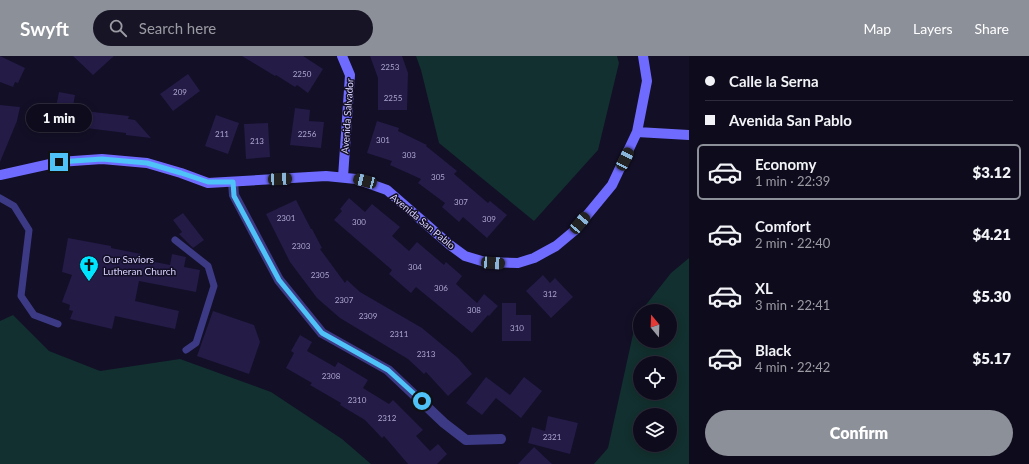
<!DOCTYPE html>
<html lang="en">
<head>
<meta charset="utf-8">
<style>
  :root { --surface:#0e0b1c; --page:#171425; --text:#f1f3f6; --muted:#9b9ba3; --line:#2e2b3b; --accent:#8c9099 }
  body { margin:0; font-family:Lato,sans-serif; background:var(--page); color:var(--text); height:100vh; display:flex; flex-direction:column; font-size:15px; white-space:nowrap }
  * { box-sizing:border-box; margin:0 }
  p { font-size:13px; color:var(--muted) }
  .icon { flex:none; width:22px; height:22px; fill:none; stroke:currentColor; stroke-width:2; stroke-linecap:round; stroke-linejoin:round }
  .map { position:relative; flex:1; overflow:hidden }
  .sheet { display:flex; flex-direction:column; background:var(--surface); width:340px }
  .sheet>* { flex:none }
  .banner { display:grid; align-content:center; height:88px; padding:0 16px; background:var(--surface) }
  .needle { width:26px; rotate:341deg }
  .fabs { position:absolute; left:633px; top:248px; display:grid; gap:8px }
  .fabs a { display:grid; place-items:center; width:44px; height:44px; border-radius:50%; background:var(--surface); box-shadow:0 2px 10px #0003,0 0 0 1px var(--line); font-size:20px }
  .end { position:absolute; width:18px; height:18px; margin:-9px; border:5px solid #4fc3f7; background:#111; box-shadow:0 0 0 2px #111 }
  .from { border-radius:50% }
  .bubble { position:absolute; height:28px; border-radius:14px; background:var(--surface); box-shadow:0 2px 10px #0003,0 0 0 1px var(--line); font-size:13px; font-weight:800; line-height:28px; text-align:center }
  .car { position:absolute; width:12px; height:24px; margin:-12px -6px; border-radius:5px; box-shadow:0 0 3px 1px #0007; background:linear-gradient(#222 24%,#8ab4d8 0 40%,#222 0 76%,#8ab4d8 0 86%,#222 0) }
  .banner b { display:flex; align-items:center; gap:14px; height:38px; font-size:15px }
  .banner b+b { border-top:1px solid var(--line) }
  .banner i { width:10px; height:10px; background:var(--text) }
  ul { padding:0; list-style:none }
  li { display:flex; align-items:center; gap:12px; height:56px; margin:0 8px 6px; padding:0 8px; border:2px solid transparent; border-radius:6px }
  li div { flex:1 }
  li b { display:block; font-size:15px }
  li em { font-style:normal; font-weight:800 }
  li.active { border-color:var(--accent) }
  li>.icon { width:36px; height:36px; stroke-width:1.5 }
  .primary-button { display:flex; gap:8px; margin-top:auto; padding:8px 16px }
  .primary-button a { flex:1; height:46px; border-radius:24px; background:var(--accent); color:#fff; font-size:16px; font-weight:800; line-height:46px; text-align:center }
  header { display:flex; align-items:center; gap:24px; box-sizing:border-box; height:56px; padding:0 20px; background:var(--accent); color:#fff }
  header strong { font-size:19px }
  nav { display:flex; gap:22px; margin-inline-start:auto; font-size:14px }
  .search { width:280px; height:36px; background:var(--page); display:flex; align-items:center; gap:10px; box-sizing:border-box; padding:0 14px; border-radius:22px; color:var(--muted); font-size:15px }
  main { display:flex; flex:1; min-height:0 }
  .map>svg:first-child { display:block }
  .green { fill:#12302f; fill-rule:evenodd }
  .building { fill:#241b47 }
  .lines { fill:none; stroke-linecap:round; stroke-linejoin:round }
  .lane { stroke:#3d3a85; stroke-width:7 }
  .street { stroke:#3d3a85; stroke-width:10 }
  .secondary { stroke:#6f6bff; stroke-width:10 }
  .route { stroke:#4fc3f7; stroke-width:5 }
  .labels { text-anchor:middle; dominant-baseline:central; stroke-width:3; stroke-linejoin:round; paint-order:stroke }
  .number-label { font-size:8px; fill:#aca6d1 }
  .street-label { font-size:10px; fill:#d9d4ff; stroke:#130f26 }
  .poi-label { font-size:10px; fill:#d9d4ff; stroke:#130f26; text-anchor:start }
</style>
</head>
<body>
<header>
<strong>Swyft</strong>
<div class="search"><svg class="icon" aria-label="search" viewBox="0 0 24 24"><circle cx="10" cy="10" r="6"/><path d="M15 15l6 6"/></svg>Search here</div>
<nav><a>Map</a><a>Layers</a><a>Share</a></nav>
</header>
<main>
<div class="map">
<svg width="689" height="408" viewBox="0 0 689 408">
  <rect width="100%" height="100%" fill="#130f26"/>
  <path class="green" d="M416 0H617L619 7 598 94 534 165 439 87 421 14Z
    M689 202V408H594L608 392 637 260 640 256V285H670V255H641L671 217ZM640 307H670V337H640ZM640 359H670V389H640Z
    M13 259 49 295 100 315 180 303 271 336 342 383 371 408H0V265Z"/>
  <path class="building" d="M0 0 25 12 18 27 15 26 13 31 0 26Z
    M73 0H114L93 19Z
    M242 0H303L323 13 308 37 297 29 295 31 276 19 275 20Z
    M370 0H402L408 17 407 54H378V22Z
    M188 18 200 35 173 55 160 38Z
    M59 36 75 39 72 56H75V54L129 60 128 63 135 64 151 82 126 79V77L70 70 69 77 58 76V73L36 70 38 53 66 55 56 51Z
    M0 49 20 51 17 65 0 106Z
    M295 52 310 54 309 65 324 66 321 92 290 89Z
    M216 59 239 67 228 98 205 90Z
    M377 65 399 72 398 75 427 89 426 90 457 115 454 118 488 147 490 145 507 159 487 182 463 161 459 166 442 151 445 147 418 127 421 123 390 109 392 105 367 97Z
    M268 67 270 101 246 103 244 68Z
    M349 142 365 156 372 148 400 171 392 180 409 195 417 186 444 209 446 206 462 220 456 228 477 247 484 238 498 250 489 260 488 259 472 277 416 231 411 237 389 218 392 214 334 164 342 155 340 153Z
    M296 144 311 173H312L322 192 320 193 345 227 347 224 360 236 422 272 458 302 472 318 448 340 426 316 424 318 408 303 340 262 317 242 290 206 266 158Z
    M183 157 204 184 193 192 179 178 182 176 173 164Z
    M68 182 111 190V192L141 198 140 203 170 209 172 198 186 201 184 211 200 214 196 236 139 225 135 245 179 255 175 273 115 260 112 273 70 263 73 255 69 254 70 249 62 246 72 219 62 216Z
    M543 219 550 227 555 222 573 241 551 262 526 235Z
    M502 247H516V259H531V285H502Z
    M213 255 254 269 260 286 249 318 197 300Z
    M300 279 312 286 307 295 335 311 338 306 368 324 363 332 389 348 393 344 423 374 416 380 430 395 438 388 447 398 437 408H408L384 380 382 382 365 364 340 349 341 347 310 329 312 327 286 312 294 297 291 295Z
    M486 321 510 339 524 321 542 335 521 362 496 342 482 359 466 347Z
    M548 360 578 367 570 398 528 387 532 371 545 375Z
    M534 391 552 408H518Z"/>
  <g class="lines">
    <path class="lane" d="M0 142 14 150 29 174 21 240 34 259 58 268
      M175 184 208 210 214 230 196 287 186 294"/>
    <path class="street" d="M233 126 234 139 279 224 322 277 388 314 444 367 466 384 501 383"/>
    <path class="secondary" d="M342 0 350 19 343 121
      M637 76 689 79
      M0 119 59 106 102 103 147 107 181 117 208 127 326 120 356 123 387 134 450 189 465 200 485 206 518 207 534 202 556 190 574 175 612 129 637 76 647 25 643 0"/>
  </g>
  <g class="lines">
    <path class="route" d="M59 106 102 103 147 107 181 117 208 126H233L234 140 279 224 322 277 388 314 422 345"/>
  </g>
  <defs>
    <g id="church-pin" transform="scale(1)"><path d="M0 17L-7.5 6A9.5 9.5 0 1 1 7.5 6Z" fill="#00e5ff" stroke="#130f26"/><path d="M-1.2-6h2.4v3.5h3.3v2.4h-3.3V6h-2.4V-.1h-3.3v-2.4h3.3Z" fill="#111"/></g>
  </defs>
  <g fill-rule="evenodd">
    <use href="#church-pin" x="89" y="209"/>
  </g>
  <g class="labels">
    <g class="number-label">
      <text x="390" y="11">2253</text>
      <text x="302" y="18">2250</text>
      <text x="180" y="36">209</text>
      <text x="393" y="42">2255</text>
      <text x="222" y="78">211</text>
      <text x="307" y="78">2256</text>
      <text x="383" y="84">301</text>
      <text x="257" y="85">213</text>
      <text x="409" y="99">303</text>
      <text x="438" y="121">305</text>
      <text x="461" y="146">307</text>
      <text x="286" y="162">2301</text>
      <text x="489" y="163">309</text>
      <text x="359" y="166">300</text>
      <text x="301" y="190">2303</text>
      <text x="415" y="211">304</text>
      <text x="320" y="219">2305</text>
      <text x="441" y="232">306</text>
      <text x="550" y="238">312</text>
      <text x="344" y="244">2307</text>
      <text x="474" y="254">308</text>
      <text x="368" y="260">2309</text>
      <text x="517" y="272">310</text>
      <text x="399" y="278">2311</text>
      <text x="426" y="298">2313</text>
      <text x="331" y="320">2308</text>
      <text x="357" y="344">2310</text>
      <text x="387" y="362">2312</text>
      <text x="552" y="381">2321</text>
    </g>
    <g class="street-label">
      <text transform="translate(347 60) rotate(-86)">Avenida Salvador</text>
      <text transform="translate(423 165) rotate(40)">Avenida San Pablo</text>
    </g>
    <g class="poi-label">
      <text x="103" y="203">Our Saviors<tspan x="103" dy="12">Lutheran Church</tspan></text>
    </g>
  </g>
</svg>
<div class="fabs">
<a><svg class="needle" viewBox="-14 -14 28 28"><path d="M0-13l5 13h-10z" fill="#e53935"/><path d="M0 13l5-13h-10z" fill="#9b9ba3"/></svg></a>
<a><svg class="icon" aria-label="locate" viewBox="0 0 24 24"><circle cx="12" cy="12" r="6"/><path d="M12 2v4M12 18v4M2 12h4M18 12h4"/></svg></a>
<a><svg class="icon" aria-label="layers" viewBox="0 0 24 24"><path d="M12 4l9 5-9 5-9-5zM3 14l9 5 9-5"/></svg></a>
</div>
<i class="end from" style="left:422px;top:345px"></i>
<i class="end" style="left:59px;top:106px"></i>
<div class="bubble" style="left:26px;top:48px;width:66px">1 min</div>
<i class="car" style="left:625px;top:103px;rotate:26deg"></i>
<i class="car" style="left:280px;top:123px;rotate:87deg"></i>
<i class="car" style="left:365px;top:125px;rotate:285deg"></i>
<i class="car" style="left:580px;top:167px;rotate:40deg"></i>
<i class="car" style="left:493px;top:207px;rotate:94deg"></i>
</div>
<section class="sheet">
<div class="banner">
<b><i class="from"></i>Calle la Serna</b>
<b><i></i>Avenida San Pablo</b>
</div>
<ul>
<li class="active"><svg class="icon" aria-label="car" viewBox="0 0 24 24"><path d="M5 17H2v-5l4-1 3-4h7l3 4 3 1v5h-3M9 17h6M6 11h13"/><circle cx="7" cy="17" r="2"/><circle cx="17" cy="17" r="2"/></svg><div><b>Economy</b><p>1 min · 22:39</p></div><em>$3.12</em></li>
<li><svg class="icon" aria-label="car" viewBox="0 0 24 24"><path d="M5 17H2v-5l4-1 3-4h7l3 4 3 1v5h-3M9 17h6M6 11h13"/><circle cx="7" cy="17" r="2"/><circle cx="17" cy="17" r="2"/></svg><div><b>Comfort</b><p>2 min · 22:40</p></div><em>$4.21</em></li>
<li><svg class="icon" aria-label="car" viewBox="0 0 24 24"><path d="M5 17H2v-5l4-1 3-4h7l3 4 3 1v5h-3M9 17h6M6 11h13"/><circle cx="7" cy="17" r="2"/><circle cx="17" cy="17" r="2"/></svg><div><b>XL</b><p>3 min · 22:41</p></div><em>$5.30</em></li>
<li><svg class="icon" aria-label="car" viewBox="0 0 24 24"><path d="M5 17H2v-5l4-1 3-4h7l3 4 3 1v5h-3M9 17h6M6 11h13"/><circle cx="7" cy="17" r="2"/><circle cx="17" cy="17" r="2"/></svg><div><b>Black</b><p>4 min · 22:42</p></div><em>$5.17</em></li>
</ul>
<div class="primary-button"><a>Confirm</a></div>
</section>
</main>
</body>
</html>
